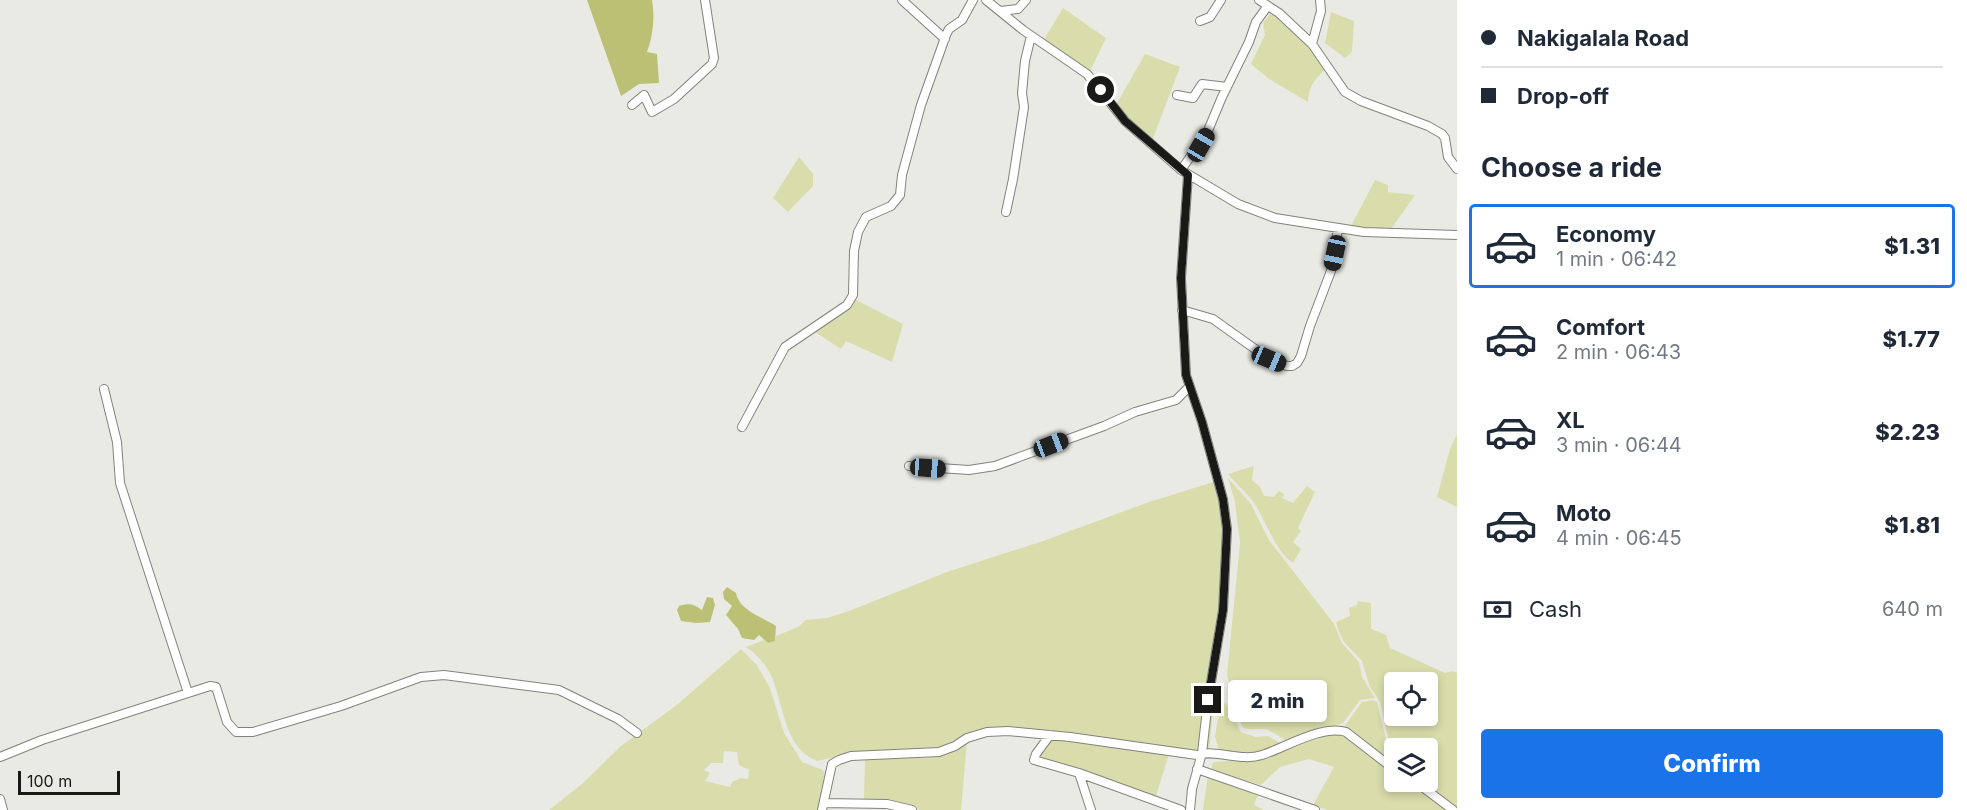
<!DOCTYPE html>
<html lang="en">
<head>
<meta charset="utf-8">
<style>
  :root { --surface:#fff; --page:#f2f2f3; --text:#1f2937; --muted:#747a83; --line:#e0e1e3; --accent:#1a73e8 }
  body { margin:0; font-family:Inter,sans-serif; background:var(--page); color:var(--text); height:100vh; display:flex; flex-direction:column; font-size:22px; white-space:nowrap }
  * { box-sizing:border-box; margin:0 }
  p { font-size:20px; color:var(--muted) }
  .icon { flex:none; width:33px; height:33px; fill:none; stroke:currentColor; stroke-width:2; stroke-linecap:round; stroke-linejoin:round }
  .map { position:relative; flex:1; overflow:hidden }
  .side { display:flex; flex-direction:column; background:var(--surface); width:510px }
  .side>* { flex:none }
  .hud { display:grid; align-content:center; height:132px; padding:0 24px; background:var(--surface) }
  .buttons { position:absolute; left:1384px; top:672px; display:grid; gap:12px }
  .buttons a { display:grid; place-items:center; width:54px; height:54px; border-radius:6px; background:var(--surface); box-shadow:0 3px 9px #0003; font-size:30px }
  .scale { position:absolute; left:18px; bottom:15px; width:102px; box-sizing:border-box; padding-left:6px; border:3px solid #191917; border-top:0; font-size:16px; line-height:21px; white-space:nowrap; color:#191917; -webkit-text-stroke:4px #eaeae5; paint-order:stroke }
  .end { position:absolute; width:27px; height:27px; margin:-14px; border:8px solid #191917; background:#fff; box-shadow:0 0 0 3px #fff }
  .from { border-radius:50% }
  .bubble { position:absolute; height:42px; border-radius:6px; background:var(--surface); box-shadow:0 3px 9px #0003; font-size:20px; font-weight:800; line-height:42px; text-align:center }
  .car { position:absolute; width:18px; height:36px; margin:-18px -9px; border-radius:8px; box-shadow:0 0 4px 2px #0007; background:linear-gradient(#222 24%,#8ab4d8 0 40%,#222 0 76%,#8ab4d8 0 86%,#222 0) }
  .hud b { display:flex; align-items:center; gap:21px; height:57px; font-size:22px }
  .hud b+b { border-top:2px solid var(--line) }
  .hud i { width:15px; height:15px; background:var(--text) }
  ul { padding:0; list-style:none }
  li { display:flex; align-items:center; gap:18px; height:84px; margin:0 12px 9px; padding:0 12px; border:3px solid transparent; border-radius:6px }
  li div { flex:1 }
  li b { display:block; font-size:22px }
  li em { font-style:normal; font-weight:800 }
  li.current { border-color:var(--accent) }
  li>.icon { width:54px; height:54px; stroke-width:1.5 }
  h2 { padding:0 24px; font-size:27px; line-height:72px }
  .pay { display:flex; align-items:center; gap:15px; height:66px; padding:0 24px; font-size:22px }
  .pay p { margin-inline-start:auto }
  .button { display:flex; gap:12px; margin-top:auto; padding:12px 24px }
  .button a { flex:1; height:69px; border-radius:6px; background:var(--accent); color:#fff; font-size:24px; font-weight:800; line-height:69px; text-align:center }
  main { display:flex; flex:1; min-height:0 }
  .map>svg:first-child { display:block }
  .green { fill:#d9ddab; fill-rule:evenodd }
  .forest { fill:#bbc075 }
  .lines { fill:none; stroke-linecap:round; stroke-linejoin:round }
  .minor-casing { stroke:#82827e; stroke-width:10 }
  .minor { stroke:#fff; stroke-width:8 }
  .route { stroke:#191917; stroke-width:8 }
</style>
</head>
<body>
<main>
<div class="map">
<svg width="1457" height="810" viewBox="0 0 1457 810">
  <rect width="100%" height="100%" fill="#eaeae5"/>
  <path class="green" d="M1063 8 1106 38 1089 73 1043 41Z
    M1273 10 1329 66C1316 78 1309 84 1308 102L1269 79 1251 64 1265 35 1263 23Z
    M1331 12 1354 21 1352 52 1345 58 1325 43Z
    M1145 54 1180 67 1152 141 1116 105Z
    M799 157 813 174V186L788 212 773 198Z
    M1375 180 1388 185V192L1415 195 1391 229 1350 228Z
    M854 299 903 324 892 362 846 341 841 349 812 330Z
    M1457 434V507L1437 497 1450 449Z
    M1254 466 1252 480 1260 487 1264 496 1274 497 1279 491 1284 494 1282 498 1293 503 1307 486 1315 492 1298 528 1301 531 1293 542 1301 549 1293 563C1276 553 1265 519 1254 503 1247 493 1236 484 1228 474Z
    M1228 478 1251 504 1269 540 1334 624 1342 643 1359 662 1362 677 1375 698 1360 700 1343 723 1290 742C1282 739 1275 733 1268 730 1260 727 1252 731 1243 728L1241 724 1227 675 1240 543 1235 502Z
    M1223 479 1232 528 1227 610 1214 697 1210 744 1208 750 1200 752 1002 727 970 732 935 750 895 749 879 752 864 751 817 761C786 749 784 710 774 683 770 669 757 654 746 647L764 640 768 643 775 641 776 636 798 627 806 620 827 618 849 611 947 572 1043 541 1149 502Z
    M1358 601 1371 603V629L1386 635 1390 648 1445 673 1453 671 1457 673V809L1423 782H1428V748H1413L1388 738 1380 702 1370 687 1362 661 1344 642 1339 632 1336 622 1350 616 1349 608 1357 605ZM1395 682H1428V716H1395Z
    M741 649 756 664 770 688 784 733 802 762 823 770 826 776 818 810H549L582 784 621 746 678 704ZM724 751 737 752 739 765 749 770 748 779 741 778 732 782 730 787 705 781 710 773 704 770 711 763H723Z
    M1221 700C1233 707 1235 721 1241 732L1256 737 1268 736 1282 744 1250 755 1219 751 1215 736Z
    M1372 700 1377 702 1386 739 1385 754 1381 755 1348 729 1343 728 1362 702Z
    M1336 734C1350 736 1363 747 1373 756 1380 762 1386 771 1395 774V782H1408L1448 810H1327L1313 805 1334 767 1309 759 1280 767 1261 785 1212 770V764L1214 762 1260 759 1320 737Z
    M1052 738 1169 754 1155 799 1082 771 1038 758Z
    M967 742 961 810H920L901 803 864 801 865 757 927 758 949 754Z
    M1208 775 1259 792 1254 805 1264 810H1203Z"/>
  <path class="forest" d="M587 0H652C655 17 653 36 647 52L657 54 659 83 639 84 621 96Z
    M727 587 736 593C739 610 762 617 776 626L775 641 768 643 759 635 754 640 742 638 738 629 726 615 732 606 724 599 723 592Z
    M707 597 713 598 715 605 710 622 696 623 681 621 677 610 679 606C689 603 694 604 702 610Z"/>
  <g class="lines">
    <g class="minor-casing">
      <path id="minor" d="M902 0 945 39
        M986 0 1023 30 1087 74 1125 121 1181 170 1238 204 1275 218 1364 232 1457 235
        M1259 0 1279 13 1312 44 1345 92 1361 101 1428 126 1442 134 1445 138 1448 157 1457 169
        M1000 11 1018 9 1026 0
        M1200 21 1210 17 1221 0
        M1312 44 1321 11 1320 0
        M1177 95 1193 98 1202 84 1227 87
        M632 105 644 95 652 112 674 99 712 64 714 58 705 0
        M1181 170 1207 133 1222 97 1249 42 1256 22 1267 7
        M1188 175 1181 278 1186 375 1202 422 1223 499 1227 529 1223 610 1208 700 1202 753 1192 789 1190 810
        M1006 212 1013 179 1024 107 1022 93 1025 61 1031 36
        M1182 310 1213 319 1269 359 1287 366H1292L1297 363 1301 356 1310 326 1331 271 1338 229
        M104 389 117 442 120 483 188 693
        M742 427 785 347 847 305 853 295 854 251 858 232 866 217 891 206 900 195 902 175 921 105 946 35 949 29 962 20 973 0
        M909 466 969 470 995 466 1104 426 1135 412 1176 400 1189 387
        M1050 735 1036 754 1034 760 1079 773 1181 810
        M0 757 42 740 210 686 216 687 227 722 236 732H253L341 706 421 677 444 675 559 690 618 719 637 733
        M1197 769 1315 810
        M1079 773 1091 810
        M1416 782 1453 810
        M0 799 3 810
        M824 803 887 804 912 810
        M822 810 832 764 839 760 851 756 939 752 955 746 967 738 987 732 1008 731 1070 737 1197 755C1217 749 1240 762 1262 755 1284 748 1323 724 1346 732L1395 770"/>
    </g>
    <use href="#minor" class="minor"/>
  </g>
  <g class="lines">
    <path class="route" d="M1101 90 1125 121 1188 175 1181 278 1186 375 1202 422 1223 499 1227 529 1223 610 1208 700"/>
  </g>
</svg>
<div class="buttons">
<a><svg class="icon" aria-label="locate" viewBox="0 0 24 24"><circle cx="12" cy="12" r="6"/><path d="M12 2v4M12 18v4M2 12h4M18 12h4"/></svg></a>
<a><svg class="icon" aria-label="layers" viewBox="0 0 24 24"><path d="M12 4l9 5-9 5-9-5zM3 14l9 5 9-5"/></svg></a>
</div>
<div class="scale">100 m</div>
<i class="end from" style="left:1101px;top:90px"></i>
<i class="end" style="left:1208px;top:700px"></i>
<div class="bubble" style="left:1228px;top:680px;width:99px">2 min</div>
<i class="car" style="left:1201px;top:145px;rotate:30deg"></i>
<i class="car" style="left:1335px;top:253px;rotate:192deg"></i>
<i class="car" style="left:1269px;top:359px;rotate:113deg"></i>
<i class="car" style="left:1051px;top:445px;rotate:69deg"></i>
<i class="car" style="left:928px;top:468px;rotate:94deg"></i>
</div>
<section class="side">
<div class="hud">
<b><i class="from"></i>Nakigalala Road</b>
<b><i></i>Drop-off</b>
</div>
<h2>Choose a ride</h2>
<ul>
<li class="current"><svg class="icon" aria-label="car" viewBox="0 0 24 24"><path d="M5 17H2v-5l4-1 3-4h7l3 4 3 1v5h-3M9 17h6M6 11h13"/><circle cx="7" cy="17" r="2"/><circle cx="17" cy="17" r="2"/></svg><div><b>Economy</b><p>1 min · 06:42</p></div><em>$1.31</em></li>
<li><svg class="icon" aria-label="car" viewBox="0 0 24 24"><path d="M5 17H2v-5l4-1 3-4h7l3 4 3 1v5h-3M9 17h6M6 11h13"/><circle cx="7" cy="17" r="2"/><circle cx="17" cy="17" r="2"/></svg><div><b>Comfort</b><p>2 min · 06:43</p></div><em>$1.77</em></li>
<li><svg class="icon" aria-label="car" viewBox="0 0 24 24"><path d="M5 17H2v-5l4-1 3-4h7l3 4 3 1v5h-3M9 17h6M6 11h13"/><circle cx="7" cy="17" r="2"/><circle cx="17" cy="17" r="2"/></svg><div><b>XL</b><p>3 min · 06:44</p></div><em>$2.23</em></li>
<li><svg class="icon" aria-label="car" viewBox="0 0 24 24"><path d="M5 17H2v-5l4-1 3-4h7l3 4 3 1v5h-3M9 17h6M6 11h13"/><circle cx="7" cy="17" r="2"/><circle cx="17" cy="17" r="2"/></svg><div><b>Moto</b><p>4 min · 06:45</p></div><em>$1.81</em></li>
</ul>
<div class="pay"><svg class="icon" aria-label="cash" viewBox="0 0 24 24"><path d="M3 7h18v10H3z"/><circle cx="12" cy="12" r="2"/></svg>Cash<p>640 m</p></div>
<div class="button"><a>Confirm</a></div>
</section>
</main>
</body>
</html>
